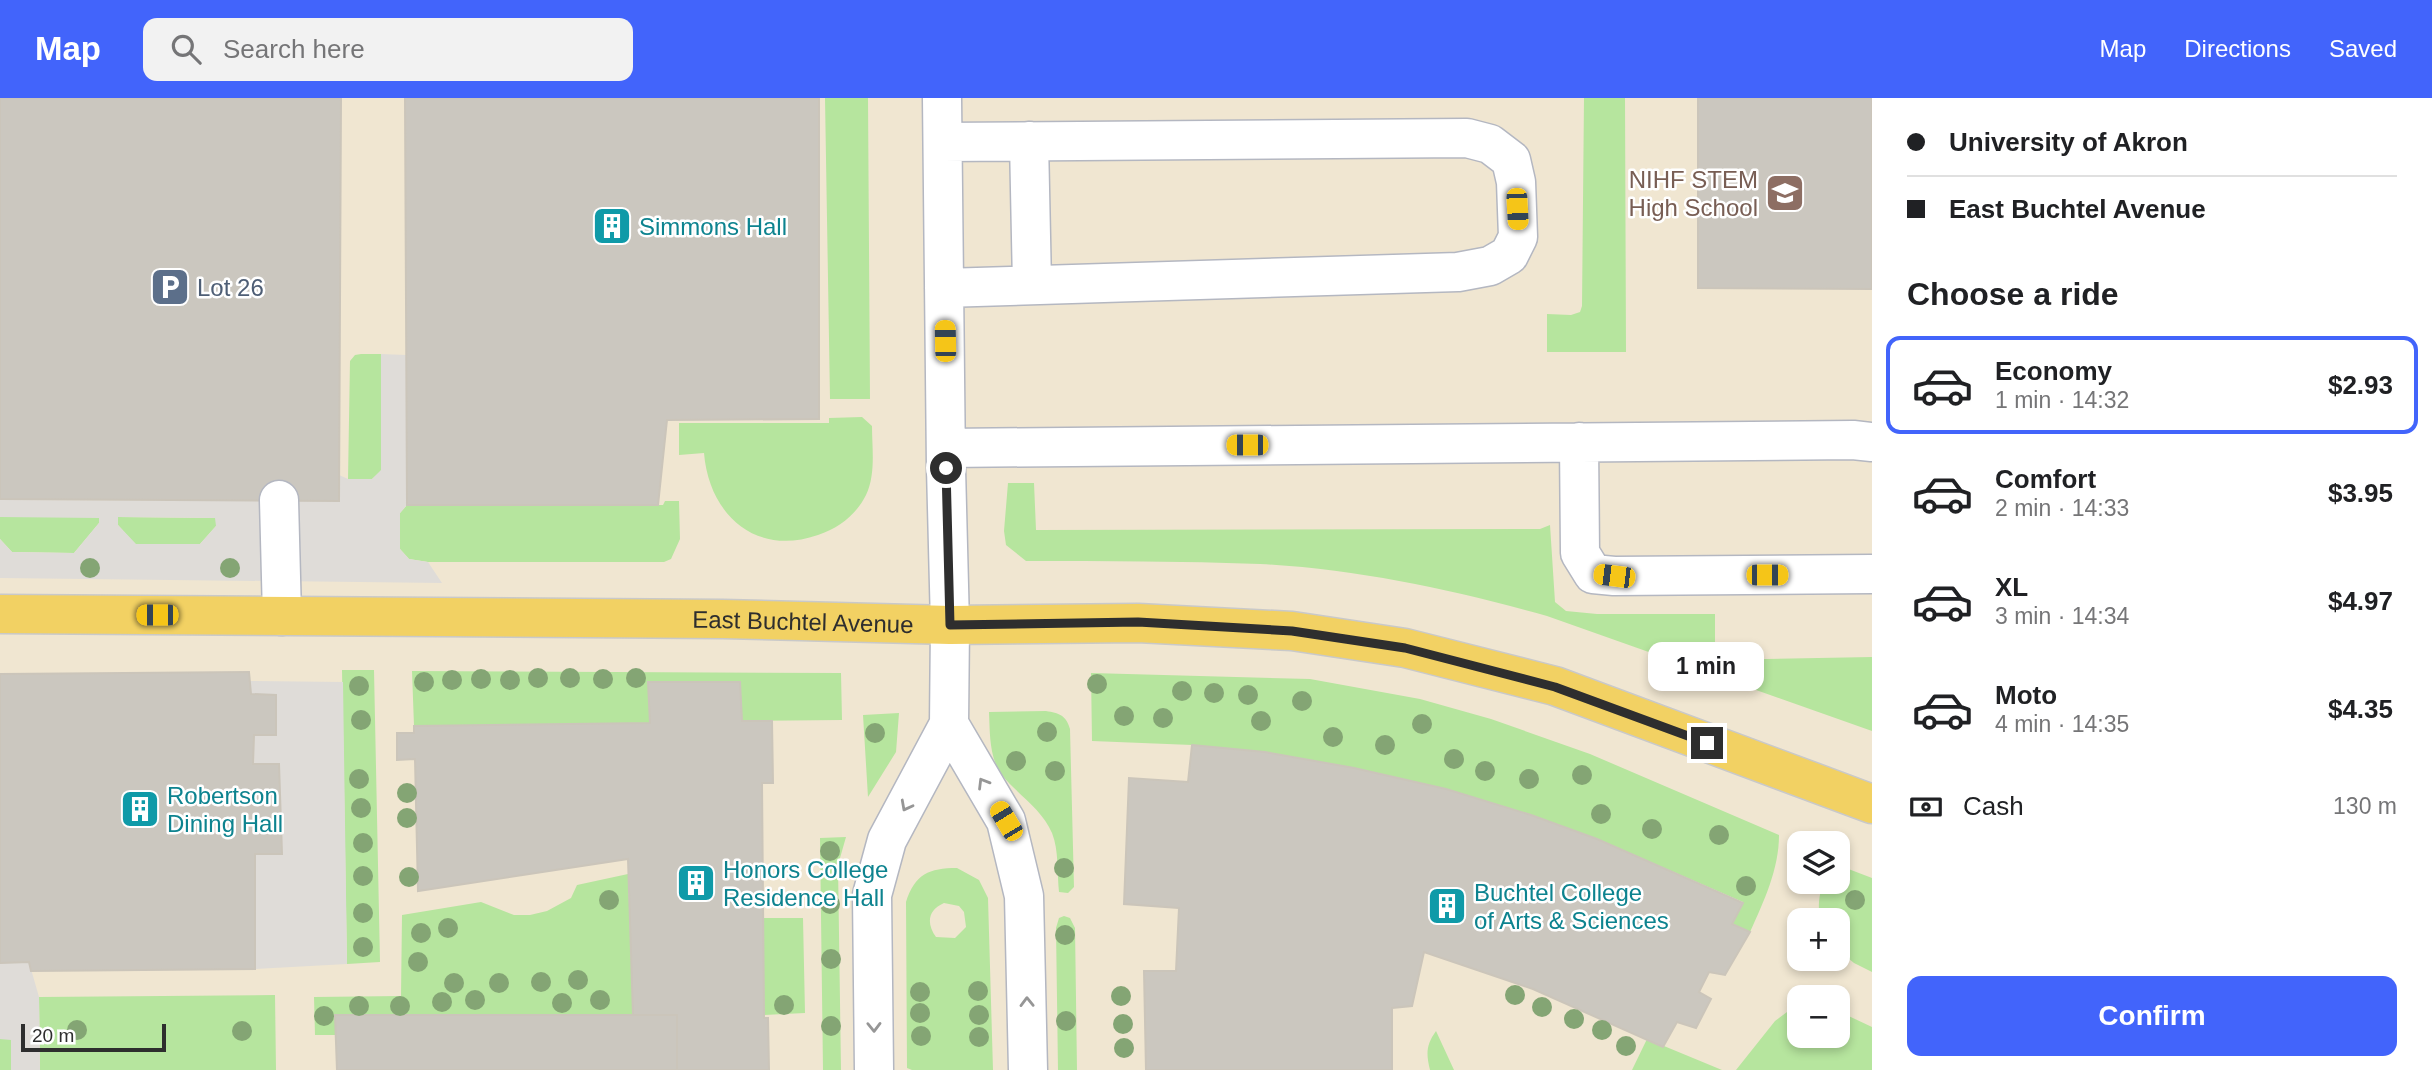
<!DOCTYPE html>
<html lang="en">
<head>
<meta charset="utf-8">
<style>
  :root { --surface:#fff; --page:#f2f2f2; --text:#202124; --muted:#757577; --line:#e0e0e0; --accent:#4264fb }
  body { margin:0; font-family:Helvetica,sans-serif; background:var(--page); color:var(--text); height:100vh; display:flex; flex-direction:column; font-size:26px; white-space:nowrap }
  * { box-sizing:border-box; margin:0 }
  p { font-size:23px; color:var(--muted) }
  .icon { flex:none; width:38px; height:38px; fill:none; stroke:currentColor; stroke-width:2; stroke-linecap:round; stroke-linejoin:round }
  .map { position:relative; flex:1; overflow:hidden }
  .panel { display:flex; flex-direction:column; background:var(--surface); width:560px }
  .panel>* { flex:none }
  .hud { display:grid; align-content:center; height:154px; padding:0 35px; background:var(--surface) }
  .fabs { position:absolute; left:1787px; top:733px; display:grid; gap:14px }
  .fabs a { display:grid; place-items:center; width:63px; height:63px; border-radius:14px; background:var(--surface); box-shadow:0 4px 10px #0003; font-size:35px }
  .scale { position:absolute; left:21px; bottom:18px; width:145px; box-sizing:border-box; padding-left:7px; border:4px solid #2e2e2e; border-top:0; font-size:19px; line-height:24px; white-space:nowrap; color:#2e2e2e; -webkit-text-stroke:5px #fff; paint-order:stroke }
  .end { position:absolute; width:32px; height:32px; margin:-16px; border:9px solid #2e2e2e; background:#fff; box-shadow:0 0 0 4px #fff }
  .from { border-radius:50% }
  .bubble { position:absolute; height:49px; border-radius:14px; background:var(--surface); box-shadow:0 4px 10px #0003; font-size:23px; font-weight:800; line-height:49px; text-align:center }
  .car { position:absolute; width:21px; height:42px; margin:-21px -10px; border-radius:9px; box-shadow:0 0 5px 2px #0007; background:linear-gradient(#f5c518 24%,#345 0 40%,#f5c518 0 76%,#345 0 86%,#f5c518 0) }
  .hud b { display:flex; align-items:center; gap:24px; height:66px; font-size:26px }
  .hud b+b { border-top:2px solid var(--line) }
  .hud i { width:18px; height:18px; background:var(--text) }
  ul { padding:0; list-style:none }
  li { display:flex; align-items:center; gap:21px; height:98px; margin:0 14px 10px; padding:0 21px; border:4px solid transparent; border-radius:14px }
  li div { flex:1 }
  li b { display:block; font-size:26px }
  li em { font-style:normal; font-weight:800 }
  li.active { border-color:var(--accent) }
  li>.icon { width:63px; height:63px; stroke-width:1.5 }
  h2 { padding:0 35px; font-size:32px; line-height:84px }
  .pay { display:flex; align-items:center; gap:18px; height:77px; padding:0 35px; font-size:26px }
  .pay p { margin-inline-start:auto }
  .action { display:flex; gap:14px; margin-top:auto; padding:14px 35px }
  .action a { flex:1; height:80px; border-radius:14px; background:var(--accent); color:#fff; font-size:28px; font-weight:800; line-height:80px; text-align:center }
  header { display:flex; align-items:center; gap:42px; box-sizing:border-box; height:98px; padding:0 35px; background:var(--accent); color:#fff }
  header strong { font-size:33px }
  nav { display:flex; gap:38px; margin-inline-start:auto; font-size:24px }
  .search { width:490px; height:63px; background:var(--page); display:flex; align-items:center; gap:18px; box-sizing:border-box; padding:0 24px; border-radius:14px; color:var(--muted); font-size:26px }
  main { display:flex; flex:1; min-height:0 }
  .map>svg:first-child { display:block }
  .education { fill:#f0e6d1; fill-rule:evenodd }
  .green { fill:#b6e59e; fill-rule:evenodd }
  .plaza { fill:#dfdcd8; fill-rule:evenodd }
  .building { fill:#cbc7bf; stroke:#cbc5ba; stroke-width:2 }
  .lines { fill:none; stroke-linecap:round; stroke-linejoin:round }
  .minor-casing { stroke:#b4b7c1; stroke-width:41 }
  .major-casing { stroke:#c9c9c9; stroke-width:41 }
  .minor { stroke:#fff; stroke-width:38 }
  .major { stroke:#f2d163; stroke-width:38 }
  .tree { fill:#84a574 }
  .oneway { stroke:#969696 }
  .route { stroke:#2e2e2e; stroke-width:9 }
  .labels { text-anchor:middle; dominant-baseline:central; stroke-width:5; stroke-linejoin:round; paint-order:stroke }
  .education-label { font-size:24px; fill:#785e54; stroke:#fff; text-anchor:end }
  .culture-label { font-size:24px; fill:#0d838f; stroke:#fff; text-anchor:start }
  .service-label { font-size:24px; fill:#4e5e75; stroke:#fff; text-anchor:start }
  .street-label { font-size:24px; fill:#2e2e2e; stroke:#fff }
</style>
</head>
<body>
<header>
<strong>Map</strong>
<div class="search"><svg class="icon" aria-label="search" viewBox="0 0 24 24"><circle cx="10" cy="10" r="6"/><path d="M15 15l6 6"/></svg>Search here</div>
<nav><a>Map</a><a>Directions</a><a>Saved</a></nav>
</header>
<main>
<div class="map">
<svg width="1872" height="972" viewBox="0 0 1872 972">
  <rect width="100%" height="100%" fill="#efe9e1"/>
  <path class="education" d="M0 0H1872V972H0ZM1799 746H1838V784H1799ZM1799 822H1838V861H1799ZM1799 900H1838V938H1799Z"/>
  <path class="green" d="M825 0H868L870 301H830Z
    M1584 0H1625L1626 254H1547V216L1571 217 1580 214 1582 208Z
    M361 256H381L382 372 372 381H348L350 263 355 257Z
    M862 319 872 328C872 350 876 376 866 397 856 417 839 430 818 437 755 459 709 416 704 355L679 357V325H829V320Z
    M1008 385H1034L1036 432 1540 431 1550 427 1555 504 1566 513 1597 516H1715V562L1872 559V633L1547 518C1454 492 1357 471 1260 466 1182 463 1104 463 1026 463L1006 447 1004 433Z
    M665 403H679L680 441 671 461 664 464H428L409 461 400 451V415L407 407H663Z
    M0 419H99V425L74 455 12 454 0 441Z
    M118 419 216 420V428L200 446H135L118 427Z
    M342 572H374L380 864 347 866Z
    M412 573 841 575 842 622 742 623 740 584H649L650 625 414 628Z
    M1091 575 1310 581 1420 601 1491 621 1590 656 1779 737C1779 771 1764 803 1750 834L1732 826 1743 804 1597 741 1531 717 1446 691 1265 654 1192 647 1092 643Z
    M1046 613C1059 615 1066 617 1070 631L1074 789 1068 795 1059 794C1057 775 1059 752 1052 735 1042 711 1018 697 1002 677 989 660 990 635 989 614Z
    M899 615 896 654 868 699 863 617Z
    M846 739 838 767 841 972H823L820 740Z
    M1838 767 1872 780V874L1854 865 1838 852V822H1821C1817 812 1819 794 1824 784H1838Z
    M957 770 979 782 988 800 993 972H912L907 970 906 804C915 776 929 770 957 770ZM944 805 959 808 964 814 966 829 955 840 936 839C926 825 928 812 944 805Z
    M628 776 633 917H335V937H315L314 899 401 898 402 817 481 804 514 817H530L547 813 571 800 577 787Z
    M1064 818 1070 820 1075 830 1077 972H1058L1056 830 1059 820Z
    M764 820H803L805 915 764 917Z
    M275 897 276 972H40L39 899Z
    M1795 908H1799V938H1838V913L1872 929V972H1736L1775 923Z
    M1436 933 1454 972H1430C1426 956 1426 947 1436 933Z
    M0 941H11V972H0Z
    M1647 941 1722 972H1632Z"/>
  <path class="plaza" d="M381 256 406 257 407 407 400 415V451L409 461 428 464 442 485 0 480V441L12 454 74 455 99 425V420L0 419V402L338 403 339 377 348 381H372L381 372ZM118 419 215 420 216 428 200 446H136L118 427Z
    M250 583 343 584 347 866 255 871 254 637H276V597L251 596Z
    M29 864 39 899 40 972H11V942L0 941V865Z"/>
  <path class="building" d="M0 0H341L339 403 0 401Z
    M405 0H819V321L667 322 658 407H407Z
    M1698 0H1872V191L1698 190Z
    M249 574 251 596 276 597V637H254L253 666H279L282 756H255V871L31 873 29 864 0 865V576Z
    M648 584H740L742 623H772L773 685H762L764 920H768L769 972H677V917H633L628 761 418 793 415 661 397 662V635H414V628L650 625Z
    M1192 647 1265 654 1354 670 1446 691 1531 717 1597 741 1743 805 1732 826 1750 834 1725 877 1709 874 1699 894 1711 901 1696 930 1677 924 1663 949 1533 891 1424 854 1412 908 1392 910V972H1146L1144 873H1176L1179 810 1124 806 1129 680 1188 684Z
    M335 917H677V972H337Z"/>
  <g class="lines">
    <g class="minor-casing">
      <path id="minor" d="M1029 43 1032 187
        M943 44 1467 40 1490 46 1511 62 1516 84 1518 139 1509 157 1490 168 1458 174 944 190
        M1579 344 1580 455 1593 476 1614 478 1872 476
        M946 350 1853 342 1872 344
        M279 402 282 518
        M949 626 1006 723 1024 798 1028 972
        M874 972 872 797 887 742 949 626 950 527 946 370 942 0"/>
    </g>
    <g class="major-casing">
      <g id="major">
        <path id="s1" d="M0 516 723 521 950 527 1138 525 1292 533 1405 550 1555 588 1872 706"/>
      </g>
    </g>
    <use href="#minor" class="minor"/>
    <use href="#major" class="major"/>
  </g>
  <g class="tree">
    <circle cx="90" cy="470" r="10"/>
    <circle cx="230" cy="470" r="10"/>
    <circle cx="538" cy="580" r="10"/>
    <circle cx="570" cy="580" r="10"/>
    <circle cx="636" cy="580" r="10"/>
    <circle cx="481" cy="581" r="10"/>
    <circle cx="603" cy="581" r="10"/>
    <circle cx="452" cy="582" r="10"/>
    <circle cx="510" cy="582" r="10"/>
    <circle cx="424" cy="584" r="10"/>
    <circle cx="1097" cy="586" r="10"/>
    <circle cx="359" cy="588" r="10"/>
    <circle cx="1182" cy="593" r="10"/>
    <circle cx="1214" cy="595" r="10"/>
    <circle cx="1248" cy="597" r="10"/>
    <circle cx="1302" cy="603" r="10"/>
    <circle cx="1124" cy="618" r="10"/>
    <circle cx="1163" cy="620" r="10"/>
    <circle cx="361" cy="622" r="10"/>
    <circle cx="1261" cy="623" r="10"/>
    <circle cx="1422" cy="626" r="10"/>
    <circle cx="1047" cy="634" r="10"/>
    <circle cx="875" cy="635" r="10"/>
    <circle cx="1333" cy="639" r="10"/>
    <circle cx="1385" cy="647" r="10"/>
    <circle cx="1454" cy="661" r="10"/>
    <circle cx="1016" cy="663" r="10"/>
    <circle cx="1055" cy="673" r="10"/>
    <circle cx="1485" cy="673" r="10"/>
    <circle cx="1582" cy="677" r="10"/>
    <circle cx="359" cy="681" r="10"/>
    <circle cx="1529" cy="681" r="10"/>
    <circle cx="407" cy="695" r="10"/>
    <circle cx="361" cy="710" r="10"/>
    <circle cx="1601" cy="716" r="10"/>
    <circle cx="407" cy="720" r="10"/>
    <circle cx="1652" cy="731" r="10"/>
    <circle cx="1719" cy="737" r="10"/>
    <circle cx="363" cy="745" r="10"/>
    <circle cx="830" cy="753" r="10"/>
    <circle cx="1064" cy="770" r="10"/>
    <circle cx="363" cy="778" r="10"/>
    <circle cx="409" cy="779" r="10"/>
    <circle cx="1746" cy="788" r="10"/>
    <circle cx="609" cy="802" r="10"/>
    <circle cx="1855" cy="802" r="10"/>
    <circle cx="830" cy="806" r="10"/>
    <circle cx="363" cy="815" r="10"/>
    <circle cx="448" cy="830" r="10"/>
    <circle cx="421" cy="835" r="10"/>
    <circle cx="1065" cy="837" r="10"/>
    <circle cx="363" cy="849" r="10"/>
    <circle cx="831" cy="861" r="10"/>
    <circle cx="418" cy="864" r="10"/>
    <circle cx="578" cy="882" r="10"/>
    <circle cx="541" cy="884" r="10"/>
    <circle cx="454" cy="885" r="10"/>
    <circle cx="499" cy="885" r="10"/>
    <circle cx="978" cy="893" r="10"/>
    <circle cx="920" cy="894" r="10"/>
    <circle cx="1515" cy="897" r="10"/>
    <circle cx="1121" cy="898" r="10"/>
    <circle cx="475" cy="902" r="10"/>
    <circle cx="600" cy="902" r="10"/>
    <circle cx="442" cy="904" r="10"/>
    <circle cx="562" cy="905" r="10"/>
    <circle cx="784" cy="907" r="10"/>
    <circle cx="359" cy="908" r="10"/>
    <circle cx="400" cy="908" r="10"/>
    <circle cx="1542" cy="909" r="10"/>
    <circle cx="920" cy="915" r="10"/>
    <circle cx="979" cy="917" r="10"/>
    <circle cx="324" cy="918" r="10"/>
    <circle cx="1574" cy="921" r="10"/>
    <circle cx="1066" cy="923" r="10"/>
    <circle cx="1123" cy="926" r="10"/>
    <circle cx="831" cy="928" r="10"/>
    <circle cx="77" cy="932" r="10"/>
    <circle cx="1602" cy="932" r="10"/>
    <circle cx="242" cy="933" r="10"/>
    <circle cx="921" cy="938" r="10"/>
    <circle cx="979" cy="939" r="10"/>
    <circle cx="1626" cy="948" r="10"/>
    <circle cx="1124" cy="950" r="10"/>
  </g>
  <defs><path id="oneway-chevron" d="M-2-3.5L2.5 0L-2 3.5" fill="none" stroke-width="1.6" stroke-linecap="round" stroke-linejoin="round" transform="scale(1.75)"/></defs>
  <g class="oneway">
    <use href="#oneway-chevron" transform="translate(983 685) rotate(-121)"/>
    <use href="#oneway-chevron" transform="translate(906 708) rotate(118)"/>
    <use href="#oneway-chevron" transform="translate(1027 904) rotate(-91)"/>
    <use href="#oneway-chevron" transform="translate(874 929) rotate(89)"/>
  </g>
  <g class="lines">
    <path class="route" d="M946 370 950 527 1138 524 1292 533 1405 550 1555 589 1707 645"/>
  </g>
  <defs>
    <g id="school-square" transform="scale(2.0125)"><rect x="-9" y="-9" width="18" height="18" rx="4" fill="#8d6e63" stroke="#fff"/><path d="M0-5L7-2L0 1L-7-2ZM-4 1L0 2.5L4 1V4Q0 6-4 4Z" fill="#fff"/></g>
    <g id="building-square" transform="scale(2.0125)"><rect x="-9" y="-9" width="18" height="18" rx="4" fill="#0f9aa8" stroke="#fff"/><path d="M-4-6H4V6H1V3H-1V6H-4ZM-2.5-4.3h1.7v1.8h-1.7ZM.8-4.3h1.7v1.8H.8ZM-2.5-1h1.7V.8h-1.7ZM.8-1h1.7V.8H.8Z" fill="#fff"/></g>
    <g id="parking-square" transform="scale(2.0125)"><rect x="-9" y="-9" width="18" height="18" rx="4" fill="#5c6f8a" stroke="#fff"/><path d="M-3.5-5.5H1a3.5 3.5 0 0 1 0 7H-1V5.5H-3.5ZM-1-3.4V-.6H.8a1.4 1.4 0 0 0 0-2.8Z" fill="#fff"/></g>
  </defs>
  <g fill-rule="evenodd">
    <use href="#school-square" x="1785" y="95"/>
    <use href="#building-square" x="612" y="128"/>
    <use href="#parking-square" x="170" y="189"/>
    <use href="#building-square" x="140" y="711"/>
    <use href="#building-square" x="696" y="785"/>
    <use href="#building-square" x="1447" y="808"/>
  </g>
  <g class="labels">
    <g class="education-label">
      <text x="1758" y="81">NIHF STEM<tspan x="1758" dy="28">High School</tspan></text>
    </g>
    <g class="culture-label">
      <text x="639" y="128">Simmons Hall</text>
      <text x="167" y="697">Robertson<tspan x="167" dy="28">Dining Hall</tspan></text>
      <text x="723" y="771">Honors College<tspan x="723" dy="28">Residence Hall</tspan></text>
      <text x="1474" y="794">Buchtel College<tspan x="1474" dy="28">of Arts &amp; Sciences</tspan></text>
    </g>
    <g class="service-label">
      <text x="197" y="189">Lot 26</text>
    </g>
    <g class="street-label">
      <text stroke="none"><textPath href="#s1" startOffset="803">East Buchtel Avenue</textPath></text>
    </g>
  </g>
</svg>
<div class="fabs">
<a><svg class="icon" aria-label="layers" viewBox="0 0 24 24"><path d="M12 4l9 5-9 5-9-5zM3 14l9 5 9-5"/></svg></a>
<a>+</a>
<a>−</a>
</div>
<div class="scale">20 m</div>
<i class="end from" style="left:946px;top:370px"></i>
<i class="end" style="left:1707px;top:645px"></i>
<div class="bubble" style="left:1648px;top:544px;width:116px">1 min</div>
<i class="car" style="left:1517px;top:111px;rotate:177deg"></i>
<i class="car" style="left:945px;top:243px;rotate:359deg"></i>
<i class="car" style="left:1247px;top:347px;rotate:270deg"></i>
<i class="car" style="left:1767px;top:477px;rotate:90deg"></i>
<i class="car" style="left:1614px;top:478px;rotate:277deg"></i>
<i class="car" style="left:157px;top:517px;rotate:270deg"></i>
<i class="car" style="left:1006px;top:723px;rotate:329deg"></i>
</div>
<section class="panel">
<div class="hud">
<b><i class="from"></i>University of Akron</b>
<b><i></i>East Buchtel Avenue</b>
</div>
<h2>Choose a ride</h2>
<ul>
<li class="active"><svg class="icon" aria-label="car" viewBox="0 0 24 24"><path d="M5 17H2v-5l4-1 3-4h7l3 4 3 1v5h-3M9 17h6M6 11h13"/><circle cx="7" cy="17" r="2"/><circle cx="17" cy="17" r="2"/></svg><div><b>Economy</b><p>1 min · 14:32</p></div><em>$2.93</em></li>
<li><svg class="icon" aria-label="car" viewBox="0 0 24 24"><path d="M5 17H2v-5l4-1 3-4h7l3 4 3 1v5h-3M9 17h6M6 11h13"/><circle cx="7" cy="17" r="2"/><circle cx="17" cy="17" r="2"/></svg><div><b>Comfort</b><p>2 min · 14:33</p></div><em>$3.95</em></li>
<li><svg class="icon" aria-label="car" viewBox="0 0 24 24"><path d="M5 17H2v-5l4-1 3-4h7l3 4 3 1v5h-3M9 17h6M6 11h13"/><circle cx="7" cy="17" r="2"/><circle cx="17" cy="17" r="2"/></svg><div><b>XL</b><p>3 min · 14:34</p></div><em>$4.97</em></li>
<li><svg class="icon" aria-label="car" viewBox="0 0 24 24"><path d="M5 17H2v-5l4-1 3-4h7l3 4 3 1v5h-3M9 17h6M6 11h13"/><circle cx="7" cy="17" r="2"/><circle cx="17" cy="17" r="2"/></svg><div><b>Moto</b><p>4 min · 14:35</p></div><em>$4.35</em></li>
</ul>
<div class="pay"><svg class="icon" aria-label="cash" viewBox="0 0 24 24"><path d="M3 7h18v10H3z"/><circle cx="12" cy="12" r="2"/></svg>Cash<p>130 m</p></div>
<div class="action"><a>Confirm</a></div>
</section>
</main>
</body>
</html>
